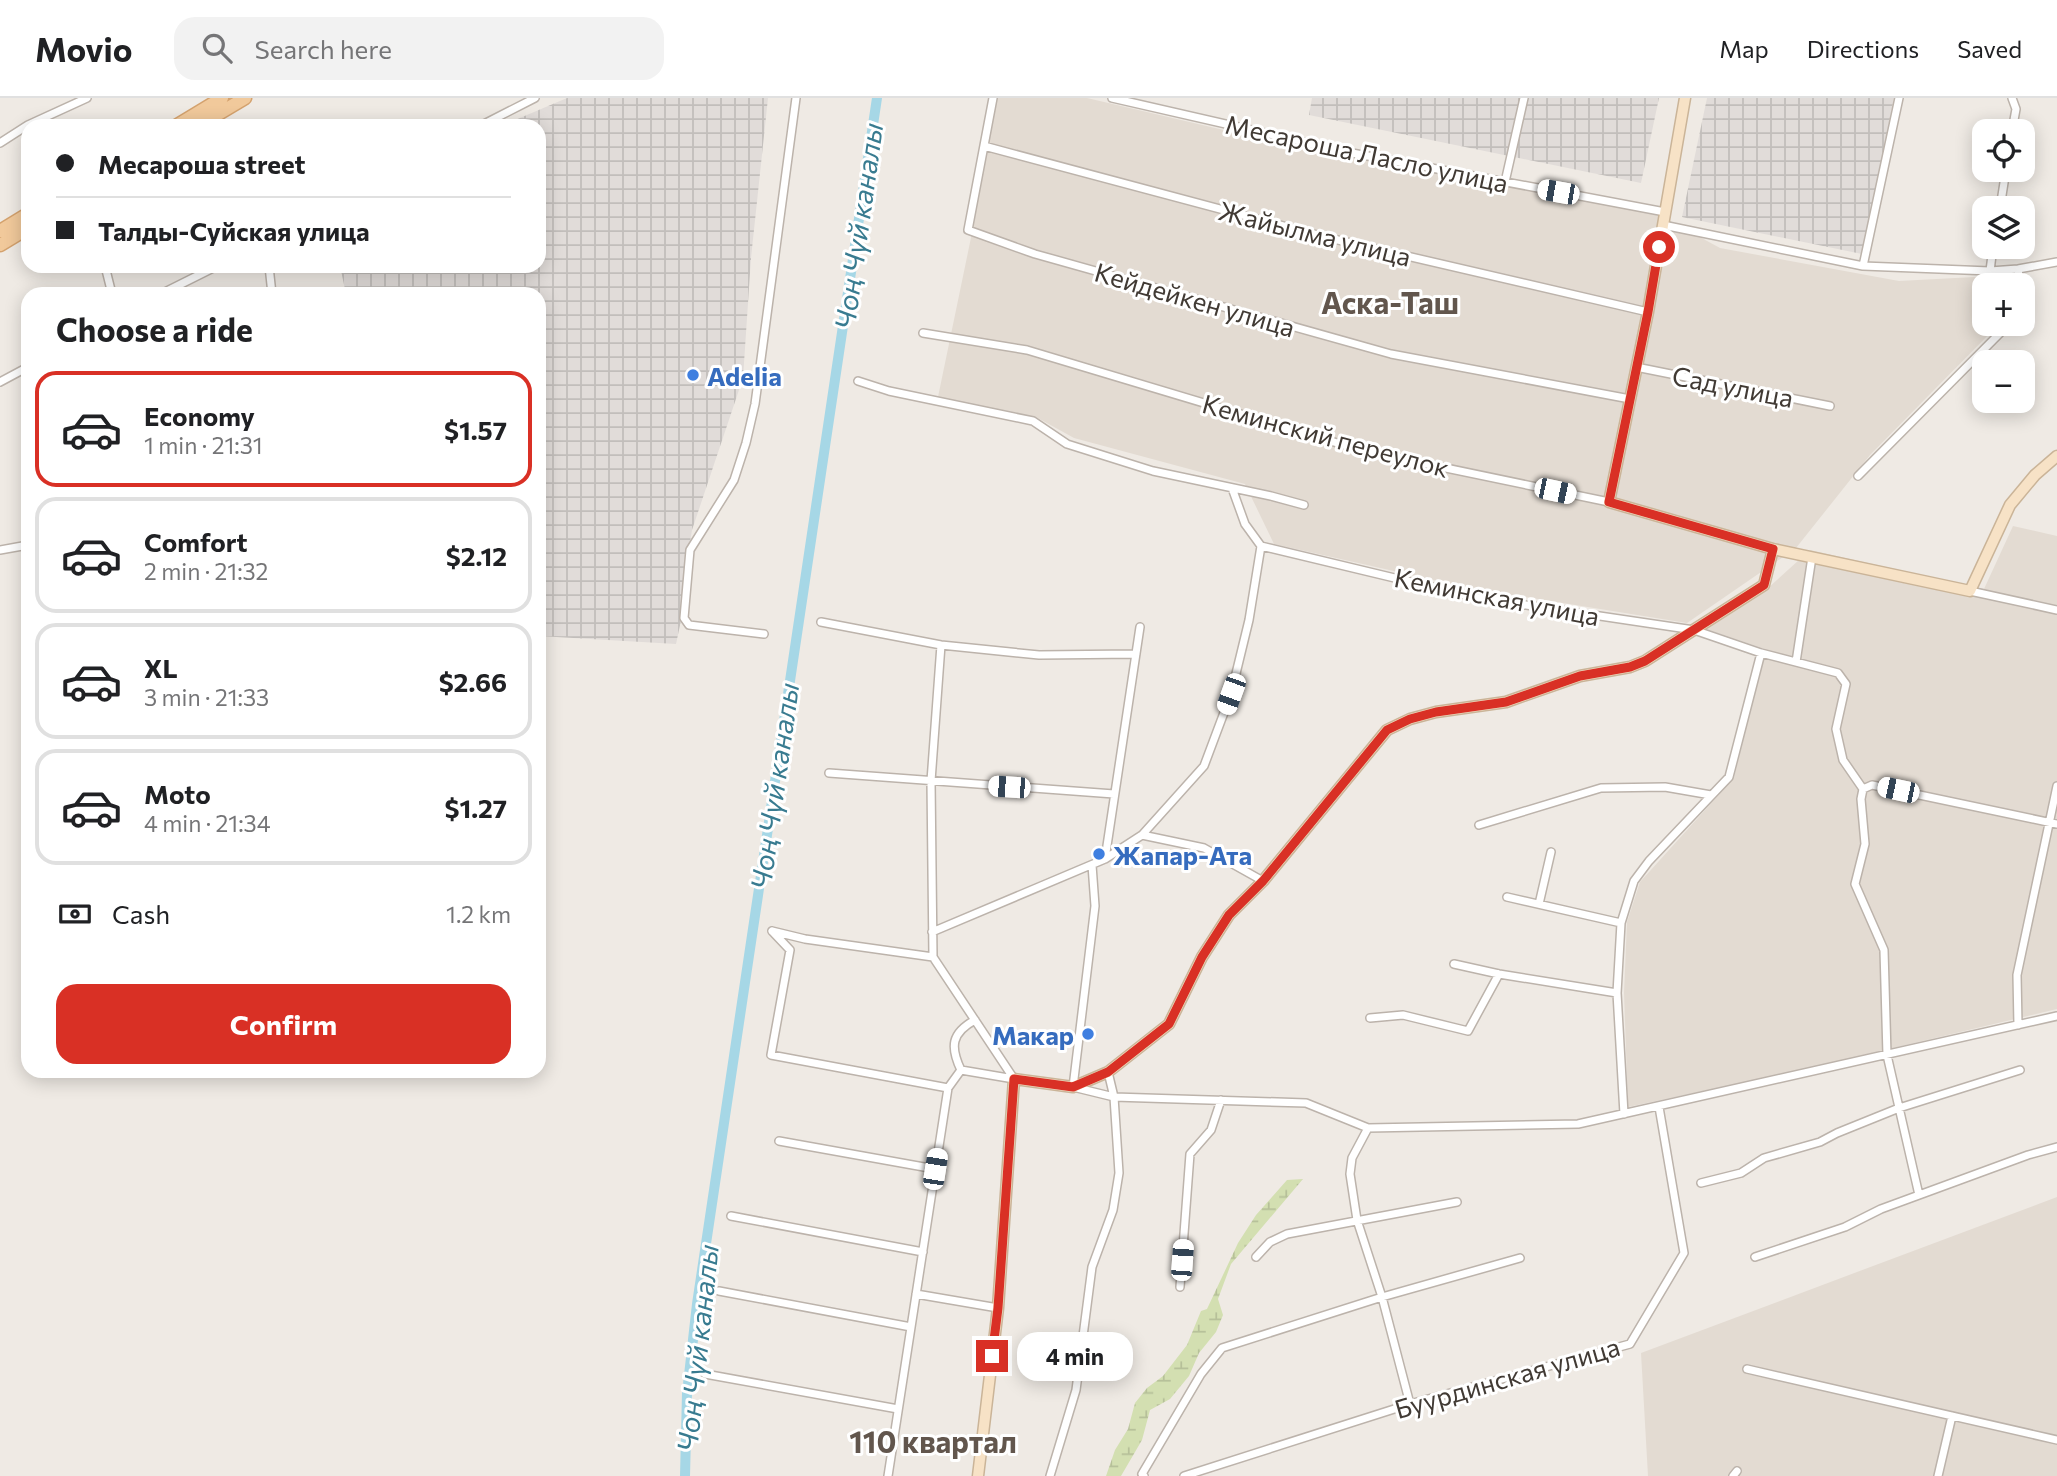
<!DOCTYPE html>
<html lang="en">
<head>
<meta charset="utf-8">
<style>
  :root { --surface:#fff; --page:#f2f2f2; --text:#202124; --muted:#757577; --line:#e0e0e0; --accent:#d93025 }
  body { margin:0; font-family:Commissioner,sans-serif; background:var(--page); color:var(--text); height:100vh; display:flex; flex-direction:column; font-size:26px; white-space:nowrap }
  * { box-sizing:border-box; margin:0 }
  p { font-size:23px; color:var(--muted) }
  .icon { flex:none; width:38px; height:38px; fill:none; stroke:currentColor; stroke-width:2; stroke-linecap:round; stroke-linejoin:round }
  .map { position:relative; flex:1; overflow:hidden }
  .details { position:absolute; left:21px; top:189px; width:525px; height:791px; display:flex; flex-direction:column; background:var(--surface); border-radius:21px; box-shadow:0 4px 18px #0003 }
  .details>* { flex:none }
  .banner { position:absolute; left:21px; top:21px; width:525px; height:154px; border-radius:21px; box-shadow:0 4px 18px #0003; display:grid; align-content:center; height:154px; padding:0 35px; background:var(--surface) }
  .fabs { position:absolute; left:1972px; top:21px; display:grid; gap:14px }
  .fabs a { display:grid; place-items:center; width:63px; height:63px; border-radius:14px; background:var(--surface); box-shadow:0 4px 18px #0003; font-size:35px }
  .end { position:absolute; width:32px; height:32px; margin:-16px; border:9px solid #d93025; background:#fff; box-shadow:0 0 0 4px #fff }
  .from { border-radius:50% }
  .bubble { position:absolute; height:49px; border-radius:21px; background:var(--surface); box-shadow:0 4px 18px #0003; font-size:23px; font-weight:700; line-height:49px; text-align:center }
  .car { position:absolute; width:21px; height:42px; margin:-21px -10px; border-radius:9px; box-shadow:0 0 5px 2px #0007; background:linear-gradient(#fff 24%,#345 0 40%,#fff 0 76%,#345 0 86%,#fff 0) }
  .banner b { display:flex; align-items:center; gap:24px; height:66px; font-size:26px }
  .banner b+b { border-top:2px solid var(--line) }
  .banner i { width:18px; height:18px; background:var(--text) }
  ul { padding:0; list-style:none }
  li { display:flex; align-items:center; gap:21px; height:116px; margin:0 14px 10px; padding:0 21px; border:4px solid var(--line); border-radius:21px }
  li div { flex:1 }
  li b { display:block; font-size:26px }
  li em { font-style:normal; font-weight:700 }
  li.active { border-color:var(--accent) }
  li>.icon { width:63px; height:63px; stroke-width:1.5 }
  h2 { padding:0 35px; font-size:32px; line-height:84px }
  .pay { display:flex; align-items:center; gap:18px; height:77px; padding:0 35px; font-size:26px }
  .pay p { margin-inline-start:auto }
  .cta { display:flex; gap:14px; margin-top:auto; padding:14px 35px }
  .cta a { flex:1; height:80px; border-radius:21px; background:var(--accent); color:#fff; font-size:28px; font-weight:700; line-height:80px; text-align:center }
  header { display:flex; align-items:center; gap:42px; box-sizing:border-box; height:98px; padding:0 35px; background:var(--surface); border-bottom:2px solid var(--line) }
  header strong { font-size:33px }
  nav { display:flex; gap:38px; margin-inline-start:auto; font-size:24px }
  .search { width:490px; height:63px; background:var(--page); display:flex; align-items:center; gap:18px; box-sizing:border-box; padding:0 24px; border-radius:21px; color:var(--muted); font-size:26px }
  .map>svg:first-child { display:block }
  .residential { fill:#e3dbd2 }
  .industrial { fill:url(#industrial-grid) }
  .wetland { fill:url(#wetland-marsh) }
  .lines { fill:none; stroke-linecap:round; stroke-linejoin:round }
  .canal { stroke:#a6d7e6; stroke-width:10 }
  .street-casing { stroke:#bcb3ab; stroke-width:10 }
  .secondary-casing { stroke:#cab498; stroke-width:13 }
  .primary-casing { stroke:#d4a26e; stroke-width:15 }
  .street { stroke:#fff; stroke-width:7 }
  .secondary { stroke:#f7e2c6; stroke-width:10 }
  .primary { stroke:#f1c99b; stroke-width:12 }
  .route { stroke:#d93025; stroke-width:9 }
  .shop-dot { fill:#3f7fe0; stroke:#fff; stroke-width:2.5 }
  .labels { text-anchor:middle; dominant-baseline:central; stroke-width:6; stroke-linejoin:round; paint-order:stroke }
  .street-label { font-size:26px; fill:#413a34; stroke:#fff }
  .shop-label { font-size:26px; font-weight:bold; fill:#366cbe; stroke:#fff; text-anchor:start }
  .water-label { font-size:28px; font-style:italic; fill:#387b90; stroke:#fff }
  .quarter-label { font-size:30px; font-weight:bold; fill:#62564d; stroke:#fff }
</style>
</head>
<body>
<header>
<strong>Movio</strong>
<div class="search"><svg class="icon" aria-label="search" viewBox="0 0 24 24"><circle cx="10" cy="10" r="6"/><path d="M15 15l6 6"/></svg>Search here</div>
<nav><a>Map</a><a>Directions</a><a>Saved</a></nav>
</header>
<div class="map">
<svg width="2057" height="1378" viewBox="0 0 2057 1378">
  <defs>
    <pattern id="industrial-grid" width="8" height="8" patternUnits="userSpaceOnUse" patternTransform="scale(1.75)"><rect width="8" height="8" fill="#e1dcd9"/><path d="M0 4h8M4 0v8" fill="none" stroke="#c2bebb"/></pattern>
    <pattern id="wetland-marsh" width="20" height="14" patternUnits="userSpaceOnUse" patternTransform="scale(1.75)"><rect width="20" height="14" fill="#d3dfb1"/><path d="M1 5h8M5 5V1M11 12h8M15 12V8" fill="none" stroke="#b6c099"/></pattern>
  </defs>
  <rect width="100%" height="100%" fill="#efeae4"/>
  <path class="residential" d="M996 0H1087L1245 37 1661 118 1720 150 1899 183 2012 177 2014 187H1984V226H1999L1870 357 1796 450 1687 525 1469 490 1274 446 1245 386 1074 340 1036 319 938 299 973 130Z
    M2013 428 2057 438V911L1796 973 1628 1009 1624 895 1627 824 1640 784 1734 680 1765 551 1706 531 1768 490 1810 452 1984 491Z
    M2057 1099V1378H1648L1641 1255Z"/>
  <path class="industrial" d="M567 0H768L751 160 743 280 692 432 687 463 682 518 676 546 539 538V196H346L340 168H539V28H501Z
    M1312 0H1659L1641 85 1309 17Z
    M1707 0H1894L1862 156 1682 119Z"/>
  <path class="wetland" d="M1303 1081 1231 1166 1218 1201 1223 1217 1216 1234 1199 1255 1189 1278 1170 1301 1150 1312 1142 1342 1121 1378H1106L1115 1352 1128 1331 1135 1305 1147 1290 1163 1278 1187 1247 1201 1213 1207 1211 1238 1145 1256 1117 1287 1082Z"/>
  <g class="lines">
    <path class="canal" d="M685 1378 687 1295 697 1206 877 0"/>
    <g class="street-casing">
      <path id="street" d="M993 0 968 132 1035 156 1391 256 1630 301
        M1112 0 1352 55 1665 114
        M2012 0 2016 11 2012 33
        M480 28 535 0
        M0 45 28 27 87 0
        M984 48 1325 139 1648 214
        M1505 84 1524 0
        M2000 110 2006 72
        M1663 127 1863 168 1990 173 2018 171 2057 164
        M105 168 112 196
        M269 168 272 196
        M1863 168 1899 0
        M2018 171 2020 187
        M1990 173 1993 149
        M161 196 217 168
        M2023 211V212
        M923 235 1027 252 1364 353 1609 404
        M1636 269 1830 308
        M858 283 889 293 1033 323 1067 346 1153 373 1271 398 1304 407
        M0 284 28 269
        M1858 378 2009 226
        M1232 390 1245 426 1261 448 1478 500 1694 532 1761 555 1838 575 1846 586 1836 631 1843 662 1863 691
        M0 452 28 447
        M1970 493 2057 512
        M821 524 941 547 1039 557 1136 556
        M764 536 689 527 684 520 690 452 734 382 746 345 755 306 796 0
        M941 547 931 683 933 859 1014 981
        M1796 564 1812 459
        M829 675 1114 696
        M1479 727 1601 690 1665 689 1711 697
        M1142 737 1204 750 1263 783
        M1105 761 1140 529
        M1092 767 1095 808 1073 989 1114 999 1306 1005 1368 1030 1578 1026 2057 918
        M1507 799 1621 825
        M1539 806 1551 754
        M772 833 790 852 771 957 948 990
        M772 833 805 841 933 859
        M932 834 1105 761 1142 737 1204 668 1231 596 1249 522 1261 448
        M1454 866 1499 876 1617 895
        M1370 920 1403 917 1468 933 1499 876
        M2018 927 2017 877 2057 688
        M961 972C950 949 951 935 975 922
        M961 972 1014 981
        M1624 1016 1617 895 1621 825 1634 783 1649 763 1729 679 1761 555
        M1368 1030 1352 1060 1350 1076 1357 1122 1382 1199 1410 1306
        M779 1043 935 1071
        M1701 1085 1741 1075 1764 1060 1820 1044 1837 1035 1899 1010 2020 972
        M1919 1097 1887 957 1884 852 1855 786 1865 746 1861 701 1863 691 1872 687 2057 726
        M731 1118 923 1154
        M1256 1159 1270 1144 1287 1136 1457 1104
        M1755 1159 1845 1129 1881 1111 2028 1057 2057 1049
        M1180 1189 1190 1056 1211 1032 1221 1002
        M719 1193 911 1229
        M916 1196 998 1210
        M1747 1271 2057 1342
        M705 1276 898 1311
        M888 1378 948 990 961 972
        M1050 1378 1076 1292 1092 1169 1113 1112 1119 1075 1114 999 1108 974
        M1144 1378 1142 1376 1201 1276 1222 1250 1382 1199 1520 1160
        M1184 1378 1410 1306 1630 1246 1684 1155 1659 1009
        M1733 1378 1737 1373
        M1938 1378 1952 1318"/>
    </g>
    <g class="secondary-casing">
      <path id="secondary" d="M1685 0 1648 214 1609 404 1773 451 1970 493 2010 407 2035 377 2057 358
        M978 1378 998 1210 1014 981 1073 989 1108 974 1169 926 1202 859 1229 817 1263 783 1387 632 1410 621 1436 614 1506 604 1580 578 1630 569 1645 563 1764 487 1773 451"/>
    </g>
    <g class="primary-casing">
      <path id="primary" d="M176 28 222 0
        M198 28 245 0
        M0 133 28 116
        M0 147 28 130"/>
    </g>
    <use href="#street" class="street"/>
    <use href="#secondary" class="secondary"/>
    <use href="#primary" class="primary"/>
  </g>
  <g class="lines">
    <path class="route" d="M992 1258 998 1210 1014 981 1073 989 1108 974 1169 926 1202 859 1229 817 1263 783 1387 632 1410 621 1436 614 1506 604 1580 578 1630 569 1645 563 1764 487 1773 451 1609 404 1648 214 1659 149"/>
  </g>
  <g class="shop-dot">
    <circle cx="693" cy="277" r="7"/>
    <circle cx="1099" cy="756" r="7"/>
    <circle cx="1088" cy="936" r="7"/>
  </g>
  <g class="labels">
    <g class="street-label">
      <text transform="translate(1367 55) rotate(12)">Месароша Ласло улица</text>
      <text transform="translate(1315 135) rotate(14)">Жайылма улица</text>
      <text transform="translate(1195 201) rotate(16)">Кейдейкен улица</text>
      <text transform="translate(1733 288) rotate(11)">Сад улица</text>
      <text transform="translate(1326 337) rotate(15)">Кеминский переулок</text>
      <text transform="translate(1497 498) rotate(11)">Кеминская улица</text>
      <text transform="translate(1507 1279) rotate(-16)">Буурдинская улица</text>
    </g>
    <g class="shop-label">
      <text x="707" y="277">Adelia</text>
      <text x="1113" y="756">Жапар-Ата</text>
      <text x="1074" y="936" text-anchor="end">Макар</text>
    </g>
    <g class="water-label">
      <text transform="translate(858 128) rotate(-82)">Чоң Чүй каналы</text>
      <text transform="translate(774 688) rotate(-82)">Чоң Чүй каналы</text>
      <text transform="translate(697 1250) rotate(-84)">Чоң Чүй каналы</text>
    </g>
    <g class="quarter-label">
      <text x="1390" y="203">Аска-Таш</text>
      <text x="933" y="1342">110 квартал</text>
    </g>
  </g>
</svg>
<div class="fabs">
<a><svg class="icon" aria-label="locate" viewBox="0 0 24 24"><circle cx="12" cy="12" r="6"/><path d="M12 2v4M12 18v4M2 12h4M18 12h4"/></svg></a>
<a><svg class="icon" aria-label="layers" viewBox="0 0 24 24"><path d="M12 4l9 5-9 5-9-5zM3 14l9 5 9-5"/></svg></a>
<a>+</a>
<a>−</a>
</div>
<i class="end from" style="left:1659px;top:149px"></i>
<i class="end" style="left:992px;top:1258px"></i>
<div class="bubble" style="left:1017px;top:1234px;width:116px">4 min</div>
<i class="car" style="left:1558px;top:94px;rotate:280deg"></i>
<i class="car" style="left:1555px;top:393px;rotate:102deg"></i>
<i class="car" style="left:1231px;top:596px;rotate:200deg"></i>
<i class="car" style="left:1009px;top:689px;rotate:274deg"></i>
<i class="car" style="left:1898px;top:692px;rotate:282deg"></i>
<i class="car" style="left:935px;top:1071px;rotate:9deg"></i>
<i class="car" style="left:1182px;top:1162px;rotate:4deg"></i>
<div class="banner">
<b><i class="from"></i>Месароша street</b>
<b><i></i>Талды-Суйская улица</b>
</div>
<section class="details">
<h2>Choose a ride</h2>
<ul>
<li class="active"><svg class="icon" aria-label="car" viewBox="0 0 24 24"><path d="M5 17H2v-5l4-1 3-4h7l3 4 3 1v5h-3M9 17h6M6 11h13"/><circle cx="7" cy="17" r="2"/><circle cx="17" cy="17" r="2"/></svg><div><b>Economy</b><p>1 min · 21:31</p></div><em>$1.57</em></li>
<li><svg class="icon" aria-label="car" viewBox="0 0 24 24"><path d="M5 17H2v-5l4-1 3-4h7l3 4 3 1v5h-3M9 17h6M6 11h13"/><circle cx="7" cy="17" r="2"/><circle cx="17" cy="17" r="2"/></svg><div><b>Comfort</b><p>2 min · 21:32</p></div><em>$2.12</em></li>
<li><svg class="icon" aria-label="car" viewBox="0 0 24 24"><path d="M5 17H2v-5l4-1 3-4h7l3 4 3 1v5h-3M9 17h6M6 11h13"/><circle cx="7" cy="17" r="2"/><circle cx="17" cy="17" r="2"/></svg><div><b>XL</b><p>3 min · 21:33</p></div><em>$2.66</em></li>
<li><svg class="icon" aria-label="car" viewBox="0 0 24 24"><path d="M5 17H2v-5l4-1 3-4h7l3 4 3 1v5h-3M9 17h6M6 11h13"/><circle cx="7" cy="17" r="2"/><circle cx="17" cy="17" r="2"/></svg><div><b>Moto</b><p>4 min · 21:34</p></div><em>$1.27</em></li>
</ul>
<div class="pay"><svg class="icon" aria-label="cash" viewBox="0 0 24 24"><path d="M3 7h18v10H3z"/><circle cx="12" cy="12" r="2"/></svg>Cash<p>1.2 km</p></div>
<div class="cta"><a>Confirm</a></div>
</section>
</div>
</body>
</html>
